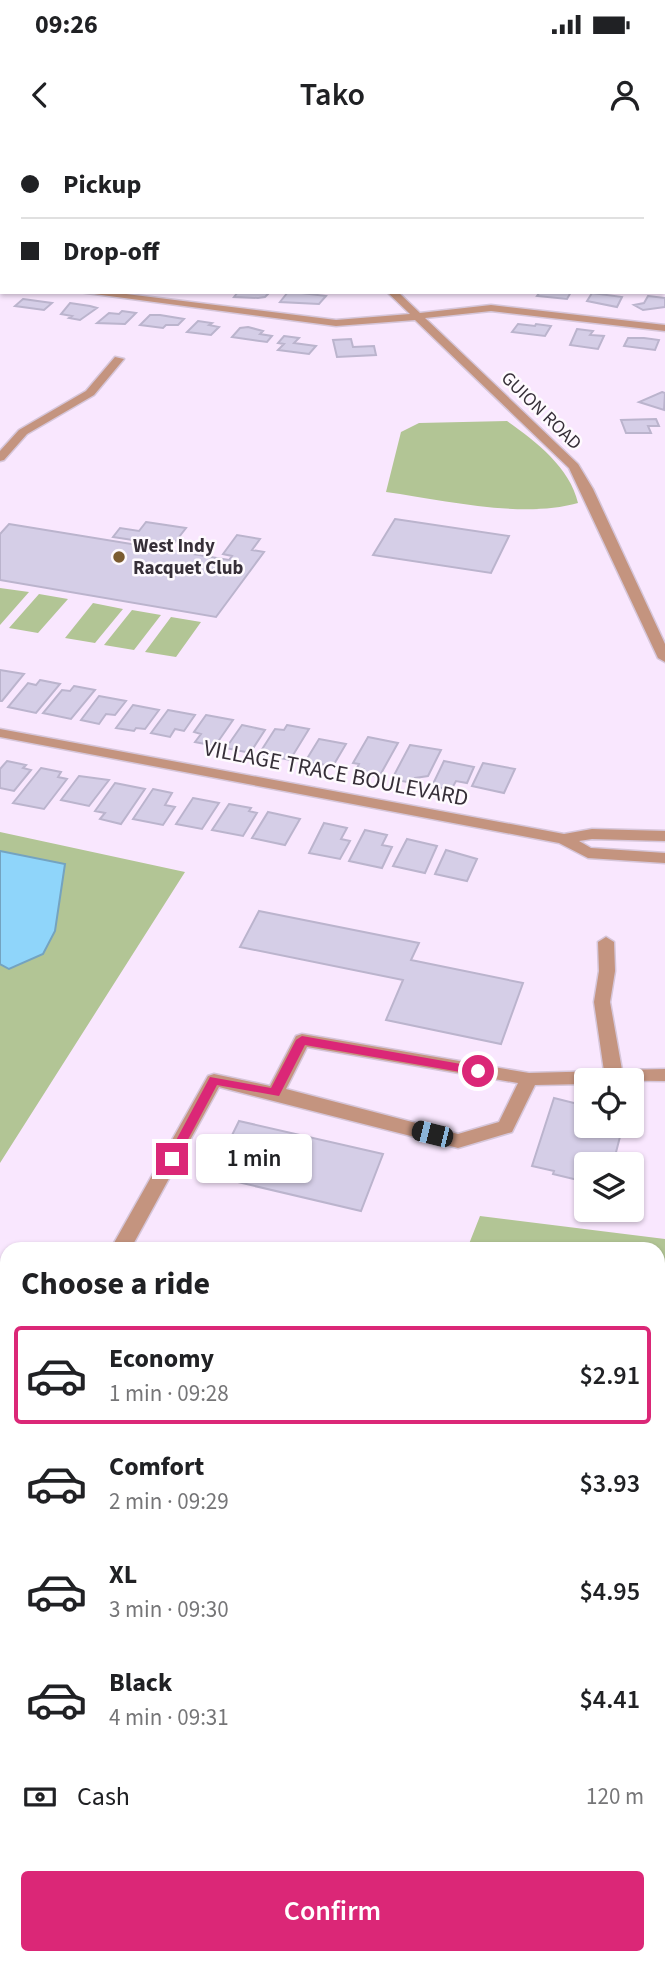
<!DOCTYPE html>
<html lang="en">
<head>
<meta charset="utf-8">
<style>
  :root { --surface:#fff; --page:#f2f2f2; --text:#202124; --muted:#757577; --line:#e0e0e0; --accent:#db2777 }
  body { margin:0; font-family:"Source Sans 3",sans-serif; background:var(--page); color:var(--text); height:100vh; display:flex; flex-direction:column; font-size:26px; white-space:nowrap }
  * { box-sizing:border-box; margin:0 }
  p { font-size:23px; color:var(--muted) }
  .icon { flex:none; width:38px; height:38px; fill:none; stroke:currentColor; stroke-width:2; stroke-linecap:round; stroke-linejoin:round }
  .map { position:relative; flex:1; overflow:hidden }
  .details { position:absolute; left:0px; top:1102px; width:665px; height:723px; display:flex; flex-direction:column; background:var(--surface); border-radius:21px 21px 0 0; box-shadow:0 2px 5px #0004 }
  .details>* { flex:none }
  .banner { position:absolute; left:0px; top:0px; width:665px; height:154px; box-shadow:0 2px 5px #0004; display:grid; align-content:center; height:154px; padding:0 21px; background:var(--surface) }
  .tools { position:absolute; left:574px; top:928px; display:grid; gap:14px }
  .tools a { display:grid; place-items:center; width:70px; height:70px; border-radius:7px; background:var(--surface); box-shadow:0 2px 5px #0004; font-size:35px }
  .end { position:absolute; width:32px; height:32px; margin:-16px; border:9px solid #db2777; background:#fff; box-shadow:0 0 0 4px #fff }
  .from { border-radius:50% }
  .bubble { position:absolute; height:49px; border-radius:7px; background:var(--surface); box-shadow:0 2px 5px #0004; font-size:23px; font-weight:600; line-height:49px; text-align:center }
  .car { position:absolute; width:21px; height:42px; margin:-21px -10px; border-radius:9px; box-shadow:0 0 5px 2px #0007; background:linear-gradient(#222 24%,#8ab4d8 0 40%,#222 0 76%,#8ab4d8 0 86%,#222 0) }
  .banner b { display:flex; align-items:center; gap:24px; height:66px; font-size:26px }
  .banner b+b { border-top:2px solid var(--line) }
  .banner i { width:18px; height:18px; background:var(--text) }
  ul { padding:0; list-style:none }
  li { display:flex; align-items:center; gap:21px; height:98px; margin:0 14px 10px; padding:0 7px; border:4px solid transparent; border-radius:7px }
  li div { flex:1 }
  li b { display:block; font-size:26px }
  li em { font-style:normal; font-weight:600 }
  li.current { border-color:var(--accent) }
  li>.icon { width:63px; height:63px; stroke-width:1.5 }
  h2 { padding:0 21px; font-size:32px; line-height:84px }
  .pay { display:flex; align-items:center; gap:18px; height:77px; padding:0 21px; font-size:26px }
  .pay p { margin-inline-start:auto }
  .primary-button { display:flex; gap:14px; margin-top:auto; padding:14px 21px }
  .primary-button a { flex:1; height:80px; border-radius:7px; background:var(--accent); color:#fff; font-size:28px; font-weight:600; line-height:80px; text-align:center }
  .status { display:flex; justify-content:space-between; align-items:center; height:49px; padding:0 35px; background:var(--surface); direction:ltr }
  .status svg { height:19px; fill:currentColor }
  header { display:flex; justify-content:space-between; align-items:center; height:91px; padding:0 21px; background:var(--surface); font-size:32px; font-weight:600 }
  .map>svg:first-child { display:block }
  .green { fill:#b2c595 }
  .water { fill:#8fd5fa; stroke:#74a3c0; stroke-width:2 }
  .building { fill:#d5cee7; stroke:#bbb4cd; stroke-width:2 }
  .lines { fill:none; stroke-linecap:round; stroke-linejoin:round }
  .minor-casing { stroke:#d6c6da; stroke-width:3 }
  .minor { fill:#c4947f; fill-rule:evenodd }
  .route { fill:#db2777 }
  .poi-dot { fill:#7b5c31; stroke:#fefafe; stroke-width:2.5 }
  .labels { text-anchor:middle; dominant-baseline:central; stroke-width:5; stroke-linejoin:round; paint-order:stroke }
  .far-street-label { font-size:19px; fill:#362f38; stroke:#fefafe }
  .far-poi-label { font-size:19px; font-weight:bold; fill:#362f38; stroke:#fefafe; text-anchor:start }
  .street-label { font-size:23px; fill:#362f38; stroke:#fefafe }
</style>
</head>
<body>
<div class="status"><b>09:26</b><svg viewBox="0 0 49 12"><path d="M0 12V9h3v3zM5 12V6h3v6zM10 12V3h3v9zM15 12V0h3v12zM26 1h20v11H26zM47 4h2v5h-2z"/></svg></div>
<header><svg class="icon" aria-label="back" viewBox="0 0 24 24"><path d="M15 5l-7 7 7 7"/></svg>Tako<svg class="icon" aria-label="person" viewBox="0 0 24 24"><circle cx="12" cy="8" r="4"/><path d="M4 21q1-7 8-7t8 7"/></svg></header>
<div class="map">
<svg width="665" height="1824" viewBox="0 0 665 1824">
  <rect width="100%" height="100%" fill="#f9e7fe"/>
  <path class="green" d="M507 281C535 301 570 327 578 363 522 379 443 360 386 352L401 292 419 283Z
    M0 448 29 452 0 485Z
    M39 454 68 459 38 493 9 488Z
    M93 463 123 469 95 503 65 498Z
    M132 470 161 475 134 510 104 505Z
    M171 477 201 482 176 517 145 512Z
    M0 692 185 732 0 1023Z
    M480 1076 665 1099V1824H119L102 1818H658V1110L467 1109Z
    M0 1124 7 1126V1782L0 1779Z"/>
  <path class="water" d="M0 711 65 724 55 791 43 814 9 829 0 824Z"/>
  <path class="building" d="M238 152H270L265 157 258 158 234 157Z
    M288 152H293L326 156 319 164 280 162Z
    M540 152H571L567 159 537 156Z
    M592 153 622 157 617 167 587 161Z
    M648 156 665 158V167L643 170 634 165 644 163Z
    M23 159 52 163 44 170 15 166Z
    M70 163 90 166 97 168 80 180 69 178 72 176 61 174Z
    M122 171 136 173 125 184 97 183 109 173 119 174Z
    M150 175H160L184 179 178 185H166L163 188 140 185Z
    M198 181 212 183 209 185 219 187 211 195 187 192Z
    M518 184 535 186 536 184 551 186 545 196 512 192Z
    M248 187 263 191 260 194 272 196 267 202 232 197 240 188Z
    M577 189 593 191 590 195 604 196 598 209 570 205Z
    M284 196 299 198 294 203 316 206 309 214 278 210 284 204 278 203Z
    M628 198H644L659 200 655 210 624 206Z
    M351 199 353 207 374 206 376 215 337 217 333 200Z
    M662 252 665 253 664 270 639 262Z
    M656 279 659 286H648L651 293H626L621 280Z
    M395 379 509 396 491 433 373 415Z
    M146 382 186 388 172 406 113 397 120 388 139 391Z
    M9 384 229 420 232 416 223 414 237 395 260 399 252 410 264 412 216 477 0 440V394Z
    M0 530 24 534 2 561H0Z
    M40 540 60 544 36 573 8 567 28 543 36 545Z
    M74 546 95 550 71 579 43 573 62 550 70 551Z
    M99 556 126 561 115 575 106 574 99 584 81 580Z
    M133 565 159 570 145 589 136 588 134 591 116 588Z
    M168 570 195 575 184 591 175 589 170 597 151 593Z
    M206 575 233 580 215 606 195 602 201 594 194 592Z
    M242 585 265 590 250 613 226 608Z
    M287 585 309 589 290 620 259 614 275 589 284 590Z
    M368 597 398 603 379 637 360 633 363 629 357 628 359 624 353 623Z
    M319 599 346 604 333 626 305 622Z
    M410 605 441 610 428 636 415 638 412 643 392 639Z
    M7 621 26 625 23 628 31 630 14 651 0 648V629Z
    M444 621 474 627 467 643 456 641 451 650 432 646Z
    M483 623 515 629 504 653 472 646Z
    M41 628 61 632 58 637 67 639 44 669 13 663Z
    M79 636 109 640 89 666 61 660Z
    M115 643 145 649 121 684 100 679 105 673 95 671Z
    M153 649 172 653 165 665 175 667 163 685 133 679Z
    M193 658 219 663 202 689 176 684Z
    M229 664 251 668 249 671 257 673 243 696 212 690Z
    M268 672 300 679 285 705 252 698Z
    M324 683 347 688 341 699 350 701 340 719 309 713Z
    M365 690 387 695 382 705 392 707 382 728 349 721Z
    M407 699 437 706 425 733 393 726Z
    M446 710 477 719 467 741 435 734Z
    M259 771 419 803 411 820 523 843 501 904 386 880 403 840 240 807Z
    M554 958 586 966V985H623L613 1024H586V1042L553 1034 554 1031 532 1026Z
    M239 981 383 1014 361 1071 212 1036Z"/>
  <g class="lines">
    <g class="minor-casing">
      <path id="minor" d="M322 0H331L321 2Z
        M658 0H665V4Z
        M663 49 665 50V56L663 55Z
        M0 50H2V56H0Z
        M0 139H2V145H0Z
        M79 152H110L336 180 410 174 387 152H398L420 173 491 165 665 185V191L491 171 425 178 578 324 593 349 665 504V522L658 518 569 328 415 180 336 186Z
        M115 217 124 219 94 255 27 294 4 320 0 321V311L19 290 86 251Z
        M0 589 564 694 592 689 665 691V701L592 699 579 701 591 708 665 713V723L588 718 559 703 0 597Z
        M606 797 614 802 615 831 610 862 622 930 665 929V941L586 940V944L535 945 512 992 458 1008 219 947 130 1110H110L208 936 214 934 270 946 296 896 302 894 529 933 604 931 594 862 599 831 598 802ZM307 907 518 943 499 982 458 994 286 949Z
        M7 1538V1687L0 1690V1541Z
        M0 1778H7V1804H0Z
        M89 1818H130L132 1824H91Z"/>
    </g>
    <use href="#minor" class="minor"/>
  </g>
  <path class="route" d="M302 896 478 927 484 931 478 935 305 905 279 956 217 945 176 1022H167L166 1019 210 937 271 948 296 900Z"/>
  <circle class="poi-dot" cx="119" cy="417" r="7"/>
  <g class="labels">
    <g class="far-street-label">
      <text transform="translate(541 271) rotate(44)">GUION ROAD</text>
    </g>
    <g class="far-poi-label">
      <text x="133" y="406">West Indy<tspan x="133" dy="22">Racquet Club</tspan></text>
    </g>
    <g class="street-label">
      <text transform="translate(336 633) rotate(11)">VILLAGE TRACE BOULEVARD</text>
    </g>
  </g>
</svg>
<div class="tools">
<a><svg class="icon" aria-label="locate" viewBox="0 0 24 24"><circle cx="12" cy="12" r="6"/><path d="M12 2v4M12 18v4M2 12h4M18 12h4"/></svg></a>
<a><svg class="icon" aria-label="layers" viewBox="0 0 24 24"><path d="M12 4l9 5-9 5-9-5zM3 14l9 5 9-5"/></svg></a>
</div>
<i class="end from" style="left:478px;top:931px"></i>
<i class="end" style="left:172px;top:1019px"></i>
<div class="bubble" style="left:196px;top:994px;width:116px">1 min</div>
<i class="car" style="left:432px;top:994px;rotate:284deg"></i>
<div class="banner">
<b><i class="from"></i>Pickup</b>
<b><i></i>Drop-off</b>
</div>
<section class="details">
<h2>Choose a ride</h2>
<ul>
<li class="current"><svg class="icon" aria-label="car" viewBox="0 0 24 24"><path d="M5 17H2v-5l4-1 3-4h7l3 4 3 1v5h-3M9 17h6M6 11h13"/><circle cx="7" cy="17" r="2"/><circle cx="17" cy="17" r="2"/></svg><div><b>Economy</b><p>1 min · 09:28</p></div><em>$2.91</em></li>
<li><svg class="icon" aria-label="car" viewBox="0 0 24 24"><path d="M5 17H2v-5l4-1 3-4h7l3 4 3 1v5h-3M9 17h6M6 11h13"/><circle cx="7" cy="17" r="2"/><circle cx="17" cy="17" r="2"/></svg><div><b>Comfort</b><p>2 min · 09:29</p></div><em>$3.93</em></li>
<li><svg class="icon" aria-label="car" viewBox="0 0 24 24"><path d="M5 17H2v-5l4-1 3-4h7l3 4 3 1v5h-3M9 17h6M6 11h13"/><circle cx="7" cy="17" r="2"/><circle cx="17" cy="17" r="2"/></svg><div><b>XL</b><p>3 min · 09:30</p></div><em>$4.95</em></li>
<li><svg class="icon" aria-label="car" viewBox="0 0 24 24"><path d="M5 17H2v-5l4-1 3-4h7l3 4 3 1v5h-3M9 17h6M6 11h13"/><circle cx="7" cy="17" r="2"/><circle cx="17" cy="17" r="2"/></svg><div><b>Black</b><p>4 min · 09:31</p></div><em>$4.41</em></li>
</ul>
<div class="pay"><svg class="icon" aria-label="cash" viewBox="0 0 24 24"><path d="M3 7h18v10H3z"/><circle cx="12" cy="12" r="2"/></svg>Cash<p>120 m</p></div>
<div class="primary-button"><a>Confirm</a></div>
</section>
</div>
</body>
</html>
